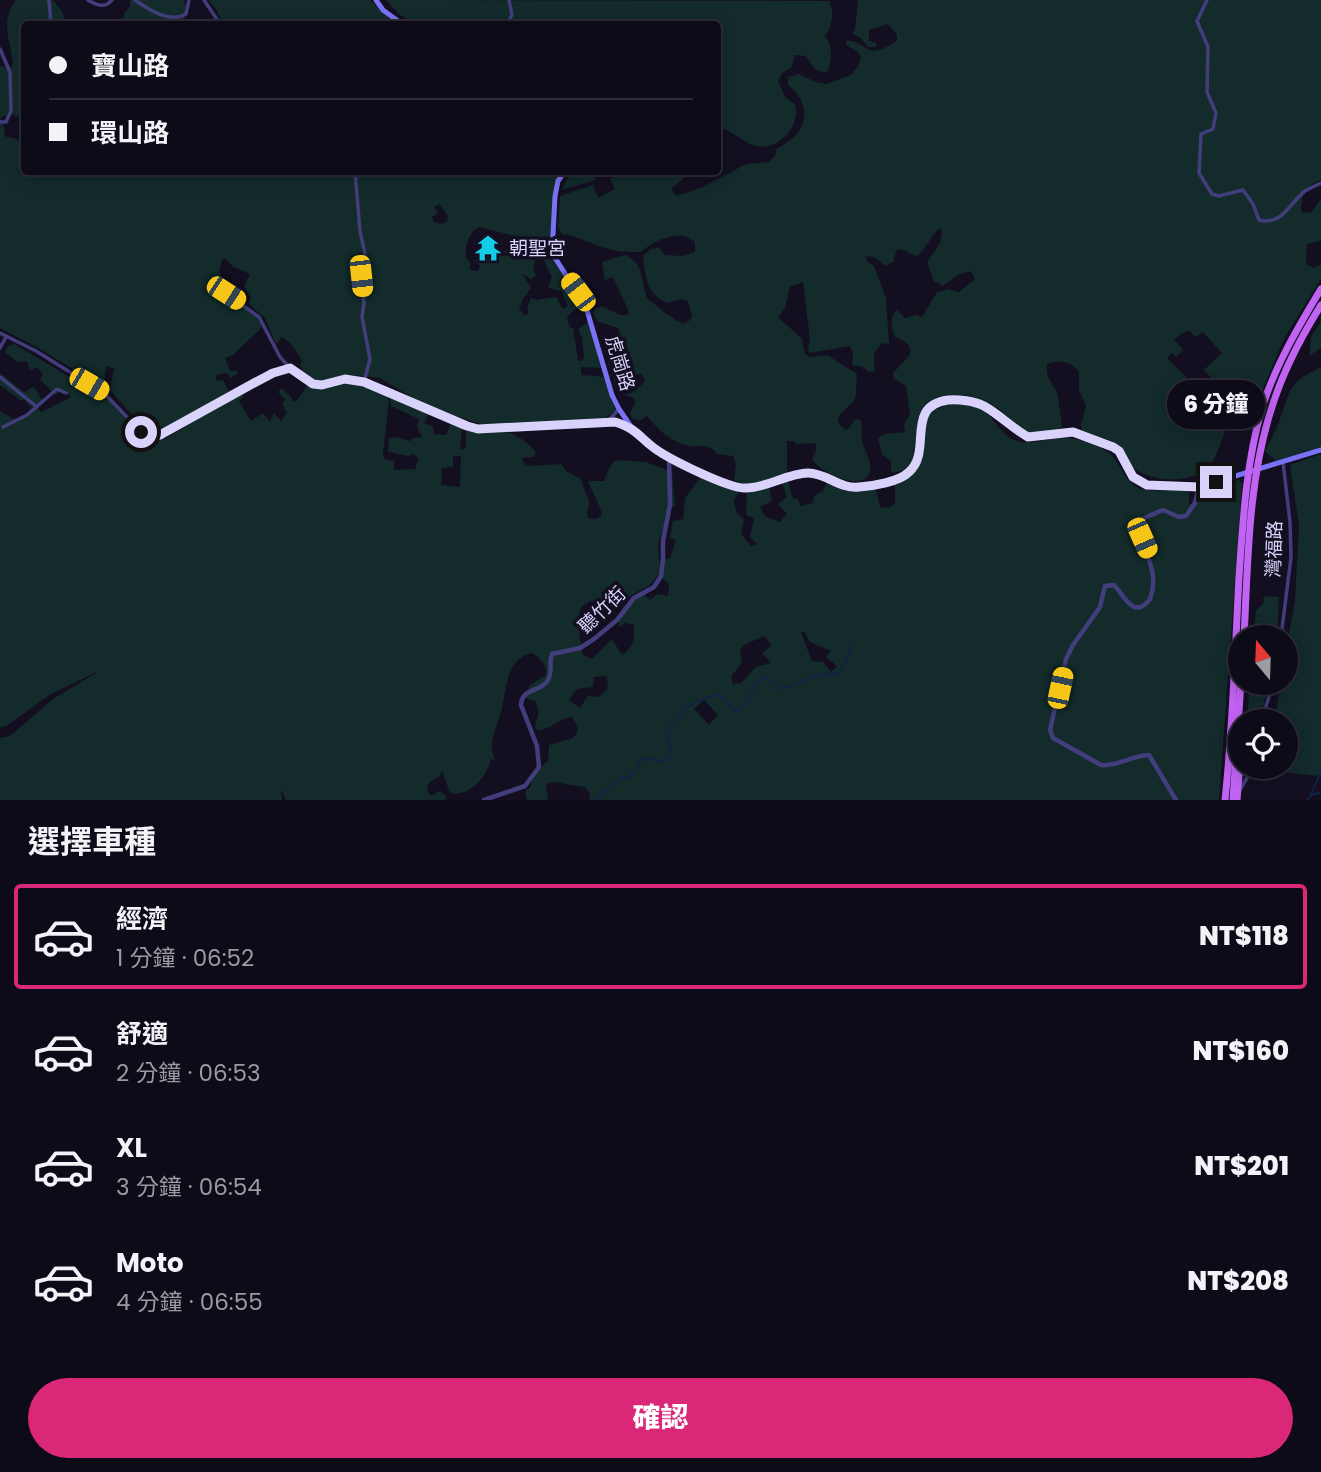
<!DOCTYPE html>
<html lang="zh-TW">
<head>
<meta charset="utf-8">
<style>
  :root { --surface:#0e0b19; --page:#171422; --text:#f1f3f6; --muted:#9b9ba2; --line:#2e2b38; --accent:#db2777 }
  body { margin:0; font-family:Poppins,"Noto Sans TC",sans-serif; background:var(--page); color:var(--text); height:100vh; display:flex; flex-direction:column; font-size:26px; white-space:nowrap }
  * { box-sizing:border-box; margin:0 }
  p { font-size:23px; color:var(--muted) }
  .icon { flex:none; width:38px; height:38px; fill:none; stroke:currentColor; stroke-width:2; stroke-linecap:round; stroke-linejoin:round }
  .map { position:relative; height:800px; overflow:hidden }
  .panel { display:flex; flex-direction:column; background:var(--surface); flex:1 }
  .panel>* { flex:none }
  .top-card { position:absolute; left:21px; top:21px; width:700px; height:154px; border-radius:7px; box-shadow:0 4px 18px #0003,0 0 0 2px var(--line); display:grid; align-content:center; height:154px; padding:0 28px; background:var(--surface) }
  .needle { width:46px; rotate:341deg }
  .buttons { position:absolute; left:1228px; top:625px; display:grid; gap:14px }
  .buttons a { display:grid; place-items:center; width:70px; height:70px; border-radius:50%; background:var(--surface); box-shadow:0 4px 18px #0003,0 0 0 2px var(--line); font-size:35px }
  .end { position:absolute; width:32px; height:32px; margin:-16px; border:9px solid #d9d3fb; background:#111; box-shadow:0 0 0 4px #111 }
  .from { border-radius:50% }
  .bubble { position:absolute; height:49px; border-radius:24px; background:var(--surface); box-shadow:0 4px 18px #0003,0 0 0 2px var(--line); font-size:23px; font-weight:800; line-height:49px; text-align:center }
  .car { position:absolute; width:21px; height:42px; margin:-21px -10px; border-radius:9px; box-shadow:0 0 5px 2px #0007; background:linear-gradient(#f5c518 24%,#345 0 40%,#f5c518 0 76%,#345 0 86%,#f5c518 0) }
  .top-card b { display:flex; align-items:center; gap:24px; height:66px; font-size:26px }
  .top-card b+b { border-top:2px solid var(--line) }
  .top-card i { width:18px; height:18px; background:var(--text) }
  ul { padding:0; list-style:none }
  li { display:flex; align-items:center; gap:21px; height:105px; margin:0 14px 10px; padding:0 14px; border:4px solid transparent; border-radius:7px }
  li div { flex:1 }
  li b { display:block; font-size:26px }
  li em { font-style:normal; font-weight:800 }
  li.on { border-color:var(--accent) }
  li>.icon { width:63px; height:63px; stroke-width:1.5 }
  h2 { padding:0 28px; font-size:32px; line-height:84px }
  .cta { display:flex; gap:14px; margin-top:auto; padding:14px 28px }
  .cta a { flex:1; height:80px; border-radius:42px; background:var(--accent); color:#fff; font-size:28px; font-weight:800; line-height:80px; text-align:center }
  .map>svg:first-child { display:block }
  .green { fill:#132b2b; fill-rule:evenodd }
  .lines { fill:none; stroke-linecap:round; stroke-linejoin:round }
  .stream { stroke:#112343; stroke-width:2 }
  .minor { stroke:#423e7d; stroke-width:3.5 }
  .tertiary { stroke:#423e7d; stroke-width:4.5 }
  .secondary { stroke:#7972f4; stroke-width:5 }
  .primary { stroke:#c163f3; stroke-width:7 }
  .primary-bridge { stroke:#c163f3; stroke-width:7 }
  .route { stroke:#d9d3fb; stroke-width:9 }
  .labels { text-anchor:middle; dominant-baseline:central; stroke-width:7; stroke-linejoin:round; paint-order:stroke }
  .poi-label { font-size:19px; fill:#d9d3fb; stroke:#130f21; text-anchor:start }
  .street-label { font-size:19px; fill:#d9d3fb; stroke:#130f21 }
</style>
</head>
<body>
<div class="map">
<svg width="1321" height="800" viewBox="0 0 1321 800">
  <rect width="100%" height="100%" fill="#130f21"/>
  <path class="green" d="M16 0H53L63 13 64 21 61 24H24V119L10 114 0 118 5 130 4 136 24 141V172H560C548 195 558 224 546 247L537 248 515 236 479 227C468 232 465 247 466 258L470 262V270L478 271 480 266 475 260 504 252 514 242C522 241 533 250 536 257L533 268 536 276 531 279 522 274 531 288 523 299 519 310 525 315 528 314V306L531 298 536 300 556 297 563 309 568 306 562 292 548 287 552 277 542 257 551 256 578 299V308L569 314 567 319 570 327 573 328 578 360 580 362 584 358 582 338 578 329 588 322 603 368 581 367V375L606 377 616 410 605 418 485 425 429 408 380 378 345 374 332 380 319 382 305 375 300 365 302 361C297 352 291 341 281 337L277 344 275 342 265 318 249 304 251 298 244 286 250 274 232 266 225 258 222 260 219 271 226 286 224 289H218L255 313 261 324V328L233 355 225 358 230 371H237V374L231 378 226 373 215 376 217 381 223 380 229 391 164 432 152 433 144 429 110 390 114 368 106 366 104 383 86 377 40 349 0 328V66L11 68 13 64C10 38 0 22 16 0ZM439 204 448 216 447 222 442 224 434 222 432 217 438 213 434 207Z
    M130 0H184L186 9 184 20 189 19 197 24H111L124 17V13L130 7Z
    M208 0H370L395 24H223L216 9Z
    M386 0 829 1C835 13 832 26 825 36 833 47 832 58 828 71 816 75 812 65 806 56L795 55 791 68 782 73 778 81 785 97 795 104C802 124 779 151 757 146 743 143 732 130 718 127V24H414L400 15Z
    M858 0H1321V180C1305 185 1302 195 1301 210L1303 213 1312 212 1321 199V241L1307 244 1306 264 1314 268 1321 265V279L1285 337 1249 421 1240 427 1228 426C1221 438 1219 454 1210 465 1193 484 1155 483 1135 469 1126 462 1127 450 1117 444 1107 437 1093 436 1082 430L1081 425 1086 405 1079 390V372C1071 361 1059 360 1047 364 1045 378 1051 381 1057 392 1058 394 1062 423 1062 428 1054 430 1044 436 1036 435 1019 432 1010 416 996 407 979 395 953 391 933 399 907 411 928 477 891 472V461L882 454 878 438 885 434 905 432 904 424 910 414 906 386 894 379 893 373 909 356 911 350 907 343 894 336C892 328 889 316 897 310L905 318 916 315 922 317 937 292 948 289 959 292 975 279 973 274 969 271 956 276 943 286 934 281 927 262 940 243 942 232 940 228C930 236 927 248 917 256 910 255 904 248 897 249L893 262 885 266 874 257 866 256 867 261 874 266 886 298 889 344 883 343C871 353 874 358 875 371L869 372 863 367 852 365 853 353 850 346 809 353 808 348 810 339 803 282 790 287 785 308 778 317 802 339 805 354 810 357 827 355 857 374C856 381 857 392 855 398 850 409 825 419 847 430L856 419 860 420C864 428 860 432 862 441 864 451 874 463 869 474 861 492 817 472 812 458L816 451V443L796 444 794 441H787V473C770 479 752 489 734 480L736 464 733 456 717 454C708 440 695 450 682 444 667 439 657 428 647 416L639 421 632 418 630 413 635 404 634 398 625 395 635 391 645 381 642 374 633 375 632 389 622 391 615 385 613 375 615 370 621 368 622 360 617 353 610 355 605 346H619L622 343 618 328 597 321 593 313 595 309 601 306 620 315H628L629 312 613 277 605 280 602 262 625 255C644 263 641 281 647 298 658 307 670 318 683 324L689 321 692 316 688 301 682 299 667 303C646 294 646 277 643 256L651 249 659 248 665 255 682 256 695 252V242C681 228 654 240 641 252 632 252 621 252 612 250 594 246 580 236 562 234L558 227 560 196 593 185 598 198 615 189 610 179 616 176 615 172H691L671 189 676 196 701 188 746 164 769 162 775 156 776 150C782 145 789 142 795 136 811 120 805 97 788 85V77L799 74 815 82 826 84 851 75 858 66 861 57 858 52 846 45 847 40C873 45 864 61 897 41V35L888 24 869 30V41L876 43V47H868L860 37 852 34 855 29ZM1188 330 1196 337 1203 332 1222 353 1204 370 1224 391 1211 402 1167 358 1171 353 1176 357 1183 350 1174 339Z
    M571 172H594L596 180 562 190Z
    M1321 321V348L1309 356 1311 337Z
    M14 344 109 400 142 438 160 440 167 438 241 393 244 396 239 401 251 421 263 413 270 422 274 413 281 421 287 413 282 404 285 399 278 392 282 388 292 398V402L297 401 308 384 320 389 354 381 387 394 389 402 383 452 384 459 394 461V470L415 469 419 459 414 454 408 456 388 452 389 439 395 437 410 441 413 438 422 437 417 427 419 419 391 406 390 396 429 413 424 423 433 426 434 434 446 435 451 422 462 427 460 450 466 448V430C477 433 482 431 493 430 507 429 529 441 536 453L534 457 522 458 524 464 530 466 561 464 566 471 580 478 590 504 587 511 588 518 596 519 601 516 602 512 588 481H604L610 466 616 460 646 462 672 472 675 506 668 508 667 520 658 543 660 572 650 585 623 600 614 597 611 602 605 599 600 604 590 601 581 607 579 615 592 624 579 634 583 655 592 659 612 639 622 655C634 647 636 637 633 623L629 625 626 622 620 627 619 625C618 610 633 602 644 594L650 600 657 594 668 596 669 584 662 578 665 559 670 558 676 540 670 538 673 521 683 519 685 498 703 474 712 481 739 492 734 500 736 512 744 519 741 534 751 546 757 544 750 537 754 518 746 515 747 492 769 486 772 501 760 507 765 516 780 522 787 514 778 504 787 497 782 483 788 481 793 499 798 498 800 506 813 503 814 496 823 491 827 482 844 489 875 486 880 507 889 508 895 503V485C927 468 920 445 928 414 946 402 969 398 987 414 995 421 1001 432 1010 438 1030 450 1054 433 1074 439 1085 441 1101 446 1109 453 1121 463 1125 483 1141 489 1151 492 1174 490 1185 490L1189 492V504H1195L1201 490 1239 480 1242 484 1219 800H590C590 784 581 787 570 785 561 783 556 780 546 784L548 800H527L525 792 531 786 532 774 548 761 549 745 573 738 578 731 576 723 572 717C559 718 551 730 538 730L535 727 539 712 535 701 527 699 525 696 530 685 546 675C548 666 540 658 532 653 506 657 506 692 501 712 496 730 487 742 495 760L491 759C487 777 470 797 450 793L442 771 439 777 432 780 427 786 429 794 432 796 439 791 446 796V800H286L281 789 282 800H0V738L10 736 53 699 101 670 51 694 8 725 0 728V411L18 422 32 408 24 399 21 401 0 385V373L24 392 34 387 43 401 36 406 41 412 71 397 63 390 55 395 40 379 43 375 38 367 30 370 27 361 17 362 5 352 8 346ZM453 456H461L460 487 441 485 442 468 453 467ZM804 631 810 642 831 651 826 657 837 666 831 672 823 662 812 661 801 633ZM764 636 772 645 762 653 771 663 756 667 741 683 733 684 731 677 742 662 740 651 744 645ZM607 676 608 688 599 697 588 696 580 708 569 700 577 689 593 687 594 677ZM704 700 718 715 709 725 694 709Z
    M1321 367V447L1276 461 1265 451C1271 439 1277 428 1281 416 1292 386 1290 382 1321 367Z
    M1321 454V774L1319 776 1283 772 1282 767 1286 766V721H1278L1277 705 1281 683 1286 682V650L1295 601 1299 526 1290 465Z
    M1267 596 1279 597 1277 637H1253L1256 610 1264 603 1263 598Z
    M1250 683H1270L1259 721H1247Z"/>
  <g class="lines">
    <path class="stream" d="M1310 796 1321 772
      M594 800 618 780 634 774 640 762 644 758 662 761 670 758 672 750 665 734C681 712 690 699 719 695L724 698 734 710 740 711C750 700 753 681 768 677L777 689C798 686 817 670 838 675L850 654 851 643
      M1307 800 1313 794 1321 793"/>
    <path class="minor" d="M49 0 51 24
      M88 0C97 5 104 9 112 0
      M135 0C148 9 170 24 186 14L189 0
      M204 0 220 24
      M1207 0 1197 21 1208 47 1207 92 1216 113 1213 129 1201 134 1199 173 1212 194 1219 196 1243 190 1253 204 1259 220C1283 226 1290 202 1305 191 1310 188 1316 185 1321 183
      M507 24 512 15 509 0
      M0 49 10 72 11 111 6 122H0
      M355 172 360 231 365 254 361 276 364 303 362 317 370 359 364 382
      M226 293 259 317 280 357 290 368
      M0 333 36 351 105 394 141 432 151 437 166 432 234 393 286 368H290L313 384 322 385 345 379 364 382 467 426 478 429 608 421 630 427
      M0 348 6 337
      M0 377 37 407
      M609 420 619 409
      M3 427 27 415 57 389 66 393
      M1281 637 1291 557 1290 522 1283 462
      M1265 721 1266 706 1274 682
      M1240 790 1254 766"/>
    <path class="tertiary" d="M484 800 525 786 539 767 537 746 521 705C522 686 543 693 549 678 552 670 549 662 552 654L580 648 594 639 617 620 634 598 654 587 661 576 663 559V541L670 505 669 457
      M1176 800 1149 755C1133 755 1117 767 1101 765L1053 738 1050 730 1066 659 1073 645 1100 607 1105 586 1114 585C1124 595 1134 621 1150 599 1161 570 1141 550 1138 524L1142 519 1163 510 1179 517 1186 516 1195 503 1199 487"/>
    <path class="secondary" d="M376 0 383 10 402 24
      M564 172 558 181 555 196 552 253 586 307 612 395 619 409 632 428 653 447 663 454 731 486 742 488 761 486 806 473 819 474 848 487H860L900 478 910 472 916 462 924 416 928 407 937 402 953 400 977 403 1028 437H1038L1067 432 1082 435 1119 451 1133 476 1139 482 1147 485 1178 487H1199L1321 450"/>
    <path class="primary" d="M1244 637C1248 561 1248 480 1272 407 1283 371 1301 337 1321 305
      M1225 800C1233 726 1235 651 1239 577 1243 520 1246 463 1262 408 1275 366 1298 327 1321 289
      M1233 800 1241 682"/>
    <path class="primary-bridge" d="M1237 800 1241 750"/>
  </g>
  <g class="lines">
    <path class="route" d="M141 432 151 437 160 435 254 383 273 373 290 368 313 384 322 385 345 379 364 382 467 426 478 429 615 422C637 429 638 436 654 448 669 459 729 489 746 488 767 488 788 473 808 473 827 473 839 489 859 487 873 486 899 482 909 472 933 451 904 406 948 400 959 399 974 401 984 406 1000 415 1012 428 1028 437L1073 432 1113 447 1119 451 1133 477 1147 485 1199 487 1216 482"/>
  </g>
  <defs>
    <g id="temple-bare" transform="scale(2.1)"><path d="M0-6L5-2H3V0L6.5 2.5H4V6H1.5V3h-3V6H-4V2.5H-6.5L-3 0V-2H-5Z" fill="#13cde8" stroke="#130f21" stroke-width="2.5" paint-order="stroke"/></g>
  </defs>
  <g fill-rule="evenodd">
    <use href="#temple-bare" x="488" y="248"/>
  </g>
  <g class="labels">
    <g class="poi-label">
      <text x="509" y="248">朝聖宮</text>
    </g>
    <g class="street-label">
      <text transform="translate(620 363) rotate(73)">虎崗路</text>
      <text transform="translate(1274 549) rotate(-88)">灣福路</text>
      <text transform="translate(602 610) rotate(-44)">聽竹街</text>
    </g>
  </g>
</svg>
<div class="buttons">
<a><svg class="needle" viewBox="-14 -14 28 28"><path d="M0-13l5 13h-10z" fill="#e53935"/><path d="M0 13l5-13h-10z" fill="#9b9ba2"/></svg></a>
<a><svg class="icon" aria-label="locate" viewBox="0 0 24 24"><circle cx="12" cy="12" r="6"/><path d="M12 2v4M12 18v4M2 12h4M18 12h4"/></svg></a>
</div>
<i class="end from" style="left:141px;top:432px"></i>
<i class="end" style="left:1216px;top:482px"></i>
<div class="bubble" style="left:1167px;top:380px;width:98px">6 分鐘</div>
<i class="car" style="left:361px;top:276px;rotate:174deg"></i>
<i class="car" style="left:578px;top:292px;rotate:323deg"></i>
<i class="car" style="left:226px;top:293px;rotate:123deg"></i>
<i class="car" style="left:89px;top:384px;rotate:120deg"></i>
<i class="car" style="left:1142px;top:538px;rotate:156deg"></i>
<i class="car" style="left:1060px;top:688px;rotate:12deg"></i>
<div class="top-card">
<b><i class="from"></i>寶山路</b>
<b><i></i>環山路</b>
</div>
</div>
<section class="panel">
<h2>選擇車種</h2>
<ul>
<li class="on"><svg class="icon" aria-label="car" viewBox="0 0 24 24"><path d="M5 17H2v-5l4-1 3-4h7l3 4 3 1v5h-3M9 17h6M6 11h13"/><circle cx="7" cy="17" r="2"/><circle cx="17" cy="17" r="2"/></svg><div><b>經濟</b><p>1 分鐘 · 06:52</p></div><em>NT$118</em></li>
<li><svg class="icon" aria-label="car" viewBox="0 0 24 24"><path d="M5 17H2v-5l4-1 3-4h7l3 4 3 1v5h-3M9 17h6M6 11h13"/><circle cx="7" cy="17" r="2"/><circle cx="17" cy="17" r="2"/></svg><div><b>舒適</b><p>2 分鐘 · 06:53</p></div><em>NT$160</em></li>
<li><svg class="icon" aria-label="car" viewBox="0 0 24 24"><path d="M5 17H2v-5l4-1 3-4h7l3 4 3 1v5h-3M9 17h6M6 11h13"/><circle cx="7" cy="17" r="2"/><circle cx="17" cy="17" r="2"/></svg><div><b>XL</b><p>3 分鐘 · 06:54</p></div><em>NT$201</em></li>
<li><svg class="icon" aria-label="car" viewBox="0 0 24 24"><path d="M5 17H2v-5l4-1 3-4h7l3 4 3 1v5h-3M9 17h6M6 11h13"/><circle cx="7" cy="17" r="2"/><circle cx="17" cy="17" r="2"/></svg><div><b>Moto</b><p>4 分鐘 · 06:55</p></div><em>NT$208</em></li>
</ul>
<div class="cta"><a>確認</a></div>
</section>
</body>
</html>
